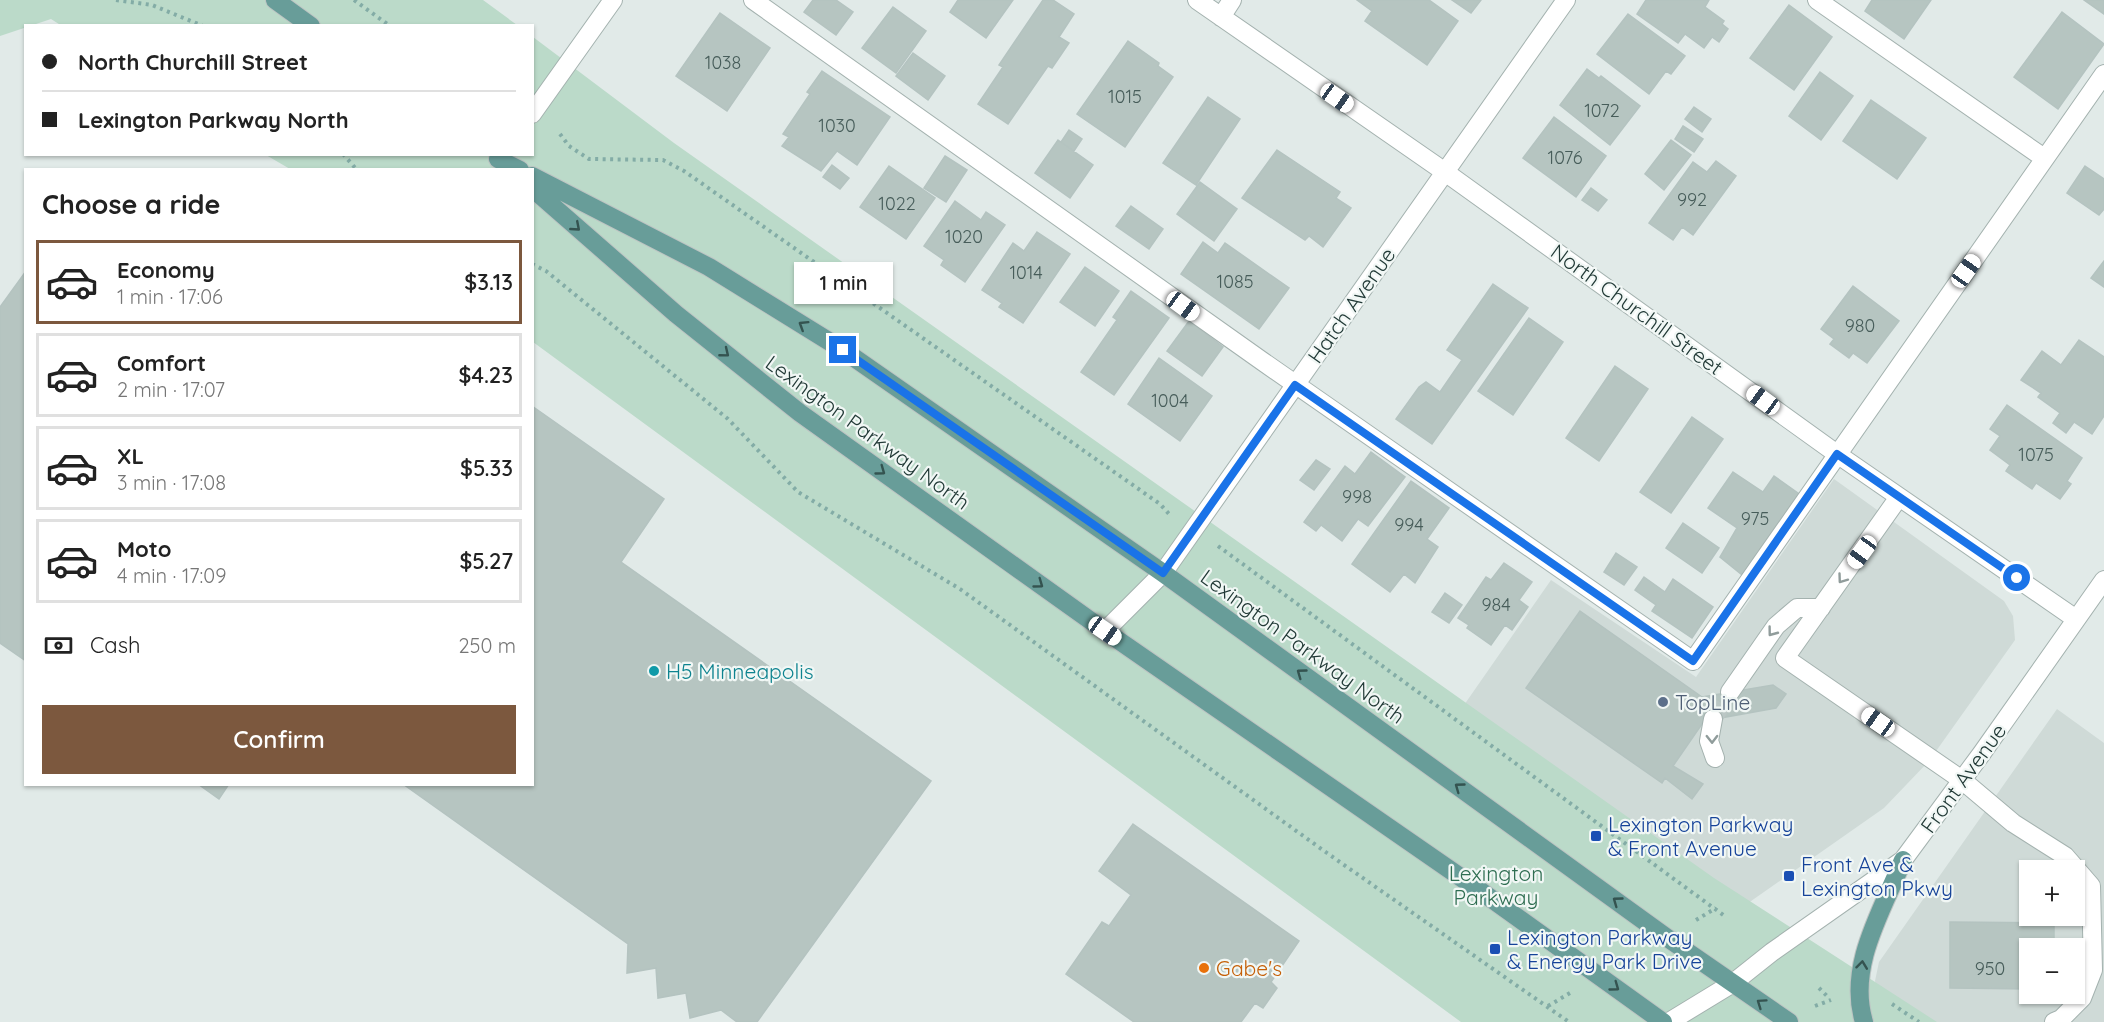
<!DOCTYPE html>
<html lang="en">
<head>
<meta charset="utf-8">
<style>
  :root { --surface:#fff; --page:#f6f6f6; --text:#222; --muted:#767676; --line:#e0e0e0; --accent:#7c583e }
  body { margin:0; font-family:Quicksand,sans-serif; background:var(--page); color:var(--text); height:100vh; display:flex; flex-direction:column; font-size:22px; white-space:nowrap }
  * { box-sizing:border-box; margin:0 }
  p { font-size:20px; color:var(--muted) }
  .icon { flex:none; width:33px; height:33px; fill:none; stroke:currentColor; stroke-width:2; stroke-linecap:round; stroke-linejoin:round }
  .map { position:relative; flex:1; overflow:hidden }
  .drawer { position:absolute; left:24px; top:168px; width:510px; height:618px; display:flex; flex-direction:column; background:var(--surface); border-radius:0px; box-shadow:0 2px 4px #0004 }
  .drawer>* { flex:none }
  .hud { position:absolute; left:24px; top:24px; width:510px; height:132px; border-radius:0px; box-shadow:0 2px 4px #0004; display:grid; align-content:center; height:132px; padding:0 18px; background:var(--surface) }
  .controls { position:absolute; left:2019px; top:860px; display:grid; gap:12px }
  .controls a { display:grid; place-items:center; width:66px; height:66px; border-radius:0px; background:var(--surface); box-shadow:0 2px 4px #0004; font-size:30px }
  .end { position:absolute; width:27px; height:27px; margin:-14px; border:8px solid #1a73e8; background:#fff; box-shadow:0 0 0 3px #fff }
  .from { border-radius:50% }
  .bubble { position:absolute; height:42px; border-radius:0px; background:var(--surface); box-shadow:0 2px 4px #0004; font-size:20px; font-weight:600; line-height:42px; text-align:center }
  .car { position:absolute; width:18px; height:36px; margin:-18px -9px; border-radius:8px; box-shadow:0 0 4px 2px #0007; background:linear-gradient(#fff 24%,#345 0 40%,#fff 0 76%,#345 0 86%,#fff 0) }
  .hud b { display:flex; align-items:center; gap:21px; height:57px; font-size:22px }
  .hud b+b { border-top:2px solid var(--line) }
  .hud i { width:15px; height:15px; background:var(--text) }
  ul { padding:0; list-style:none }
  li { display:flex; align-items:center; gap:18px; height:84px; margin:0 12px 9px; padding:0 6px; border:3px solid var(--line); border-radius:0px }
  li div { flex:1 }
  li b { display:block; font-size:22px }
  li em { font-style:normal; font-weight:600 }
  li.selected { border-color:var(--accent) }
  li>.icon { width:54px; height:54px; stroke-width:1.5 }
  h2 { padding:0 18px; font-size:27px; line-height:72px }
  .pay { display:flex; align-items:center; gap:15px; height:66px; padding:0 18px; font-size:22px }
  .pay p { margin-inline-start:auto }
  .button { display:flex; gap:12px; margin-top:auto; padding:12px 18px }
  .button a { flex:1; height:69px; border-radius:0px; background:var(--accent); color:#fff; font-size:24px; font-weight:600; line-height:69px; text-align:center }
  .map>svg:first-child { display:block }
  .built { fill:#cfdad7; fill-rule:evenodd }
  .green { fill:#bbdac9 }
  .building { fill:#b6c5c1; stroke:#b4c3c0; stroke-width:1.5 }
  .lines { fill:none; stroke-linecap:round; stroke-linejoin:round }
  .minor-tunnel { stroke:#bbc7c5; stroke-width:18; stroke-dasharray:18 9; stroke-linecap:butt }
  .minor-casing { stroke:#a4b2af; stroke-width:20 }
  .major-casing { stroke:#bdc4c3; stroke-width:20 }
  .path { stroke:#83aca6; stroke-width:4; stroke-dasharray:3 4.5; stroke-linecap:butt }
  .minor { stroke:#fff; stroke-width:18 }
  .major { stroke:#689d99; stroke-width:18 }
  .oneway { stroke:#345350 }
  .oneway2 { stroke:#909c9b }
  .route { stroke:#1a73e8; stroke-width:8 }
  .culture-dot { fill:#0f9aa8; stroke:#f1f7f5; stroke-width:2 }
  .service-dot { fill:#5c6f8a; stroke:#f1f7f5; stroke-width:2 }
  .transit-dot { fill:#1a4fb4; stroke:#f1f7f5; stroke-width:2 }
  .food-dot { fill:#e8710a; stroke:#f1f7f5; stroke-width:2 }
  .labels { text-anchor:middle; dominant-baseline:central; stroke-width:4.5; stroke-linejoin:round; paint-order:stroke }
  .number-label { font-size:18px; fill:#475d5a }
  .street-label { font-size:21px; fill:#223a37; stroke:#f1f7f5 }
  .culture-label { font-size:21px; fill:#0d838f; stroke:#f1f7f5; text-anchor:start }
  .service-label { font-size:21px; fill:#4e5e75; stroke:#f1f7f5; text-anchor:start }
  .transit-label { font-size:21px; fill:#164399; stroke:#f1f7f5; text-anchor:start }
  .park-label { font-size:21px; fill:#2f6e52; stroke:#f1f7f5 }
  .food-label { font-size:21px; fill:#c56008; stroke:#f1f7f5; text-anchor:start }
</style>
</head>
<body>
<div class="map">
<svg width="2104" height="1022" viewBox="0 0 2104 1022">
  <rect width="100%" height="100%" fill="#e1eae8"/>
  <path class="built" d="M1834 479 2004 601 2013 616 2015 640 1929 761 1884 808 1724 920 1439 741 1551 580 1696 677Z
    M2057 709 2104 743V1022H1884L1875 981 1879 962ZM2030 870H2074V915H2030ZM2030 948H2074V993H2030Z"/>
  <path class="green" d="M0 0H483L517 25 62 26 51 19 0 36Z
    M533 37 674 143 1714 878 1937 1022H1461L533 342 532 170 290 169 266 155 532 154Z"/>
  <path class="building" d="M813 0H836L853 12 836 35 804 12Z
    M958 0H1013L986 38 950 12Z
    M1043 0H1053L1074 14 1059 37 1069 43 1052 68 1048 66 1008 124 978 104 1003 67 999 65Z
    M1357 0H1429L1458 21 1427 65 1365 21 1372 11Z
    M1452 0H1481L1471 13Z
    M1646 0H1709L1705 7 1724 21 1722 24 1728 29 1719 42 1712 37 1704 48 1685 34 1678 43 1637 14Z
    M1872 0H1931L1904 39 1865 11Z
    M2084 0H2104V14Z
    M1789 5 1832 37 1794 90 1750 58Z
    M893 7 926 31 896 73 862 48Z
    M2062 12 2104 44 2058 109 2014 77Z
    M720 13 770 48 727 111 676 76Z
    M1628 14 1685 56 1671 74 1666 71 1649 94 1597 54Z
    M1128 41 1159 63 1158 66 1173 77 1125 147 1077 114Z
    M913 53 945 76 928 100 896 76Z
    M1587 69 1599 78 1601 76 1640 106 1610 145 1560 105Z
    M822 71 890 117 857 165 837 151 821 171 782 146 789 137 783 134 810 94 807 92Z
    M1820 72 1853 96 1821 140 1789 116Z
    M1208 97 1240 119 1196 185 1163 163Z
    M1871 100 1926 138 1897 179 1843 141Z
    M1694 107 1711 119 1702 132 1685 119Z
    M1554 117 1606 156 1576 197 1523 158Z
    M1683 126 1703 139 1694 152 1675 139Z
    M1069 130 1082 139 1074 151 1061 142Z
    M1058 140 1093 165 1070 198 1035 173Z
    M1671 140 1691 155 1664 190 1645 174Z
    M1277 150 1340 192 1336 198 1351 208 1323 247 1309 236 1305 240 1242 198Z
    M945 156 967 170 946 202 924 188Z
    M1716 161 1736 176 1693 235 1682 227 1673 240 1649 223 1693 162 1707 172Z
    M832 165 849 178 840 189 823 177Z
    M889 166 935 198 906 239 860 207Z
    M2085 166 2104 179V209L2099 215 2067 193Z
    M1200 182 1237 209 1214 241 1177 214Z
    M1591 188 1607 200 1598 211 1582 200Z
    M955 201 981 220 986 212 1005 225 965 282 941 265 944 260 924 246Z
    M1131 206 1163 229 1149 249 1116 226Z
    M1037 232 1070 254 1023 323 999 307 1002 303 982 290 1013 243 1024 251Z
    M1203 242 1218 253 1225 243 1289 288 1259 329 1181 274Z
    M2104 261V287L2091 278Z
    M1085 267 1119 291 1095 326 1060 302Z
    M26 271V661L0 643V307Z
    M1493 284 1528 308 1432 444 1396 419 1419 387 1426 382 1440 392 1462 360 1447 350Z
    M1853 286 1899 321 1867 363 1853 353 1849 358 1830 344 1834 339 1821 329Z
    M1131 291 1169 318 1114 395 1081 372 1117 320 1113 317Z
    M1529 318 1563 342 1513 415 1478 391Z
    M1189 321 1223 347 1202 376 1167 351Z
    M2079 340 2104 357V416L2092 434 2074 422 2066 433 2053 423 2060 413 2038 397 2041 393 2021 380 2042 351 2061 365Z
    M1159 358 1212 396 1180 441 1128 404Z
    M1615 366 1648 389 1599 461 1566 438Z
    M2007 405 2082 458 2067 481 2071 484 2060 499 2036 483 2032 489 2006 471 2010 465 1990 450 2000 436 1990 429Z
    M532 406 664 499 621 562 931 781 757 1022H737L721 1010 690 1018 686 993 658 998 656 968 627 973 628 944 403 784H532Z
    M1692 417 1723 439 1671 513 1640 492Z
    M1371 452 1405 477 1368 526 1358 519 1342 541 1321 525 1316 531 1304 522 1345 466 1355 474Z
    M1316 460 1330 469 1314 490 1300 480Z
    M1733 472 1763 492 1774 476 1802 496 1747 579 1720 557 1737 528 1708 508Z
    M1411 481 1449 508 1427 539 1438 547 1415 583 1404 574 1390 592 1352 564Z
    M1683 523 1719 548 1702 573 1666 548Z
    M1616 553 1637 567 1624 585 1604 572Z
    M1504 563 1532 582 1519 600 1528 607 1512 630 1505 625 1491 645 1467 628 1469 625 1458 618 1486 577 1491 580Z
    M1644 577 1665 592 1673 579 1713 607 1692 638 1652 611 1656 605 1635 590Z
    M1445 593 1462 605 1449 623 1432 612Z
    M1580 611 1702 697 1773 685 1786 694 1776 708 1704 721 1673 766 1703 784 1692 799 1665 778 1662 783 1526 688Z
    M198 784H229L219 799Z
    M1133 824 1299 941 1271 982 1277 988 1263 1008 1255 1003 1241 1022H1134L1066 974 1102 922 1109 926 1131 895 1099 871Z
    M1950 922 2054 923V948H2030V989L1950 988Z"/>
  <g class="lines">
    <path class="minor-tunnel" d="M1713 719 1730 692"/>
    <g class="minor-casing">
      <path id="minor" d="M753 0 1262 361 1693 661 2104 74
        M1197 0 1445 172 1837 454 2076 619
        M1817 0 2044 158
        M1221 17 1232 0
        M532 114 613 0
        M1899 497 1785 658 1962 780 2013 823 2065 856 2091 886 2093 970 2082 998 2061 1019 2054 1022
        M1105 631 1163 573 1566 0
        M1730 692 1776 626 1797 608H1821
        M1713 719 1709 741 1715 758
        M1669 1022 1733 983 1772 952 1903 860 1982 753 2104 580"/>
    </g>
    <g class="major-casing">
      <path id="major" d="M275 0 311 26
        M498 159 520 170
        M532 176 709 267 843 350 1163 573 1666 937 1789 1022
        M532 188 676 314 800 413 1105 631 1482 892 1663 1022
        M1864 1022C1847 966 1882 911 1903 860"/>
    </g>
    <path class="path" d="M116 0 152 5 203 26
      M354 0 390 26
      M560 134 569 146 589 159 663 160 684 171 1160 504 1169 514
      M343 154 357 170
      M532 264 546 271 728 419 798 492 960 589 1327 853 1569 1022
      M1218 546 1726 917
      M1696 920 1716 908
      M1819 988 1829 998
      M1892 1004 1919 1022
      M1548 1006 1570 993
      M1815 1006 1831 1000"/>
    <use href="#minor" class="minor"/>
    <use href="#major" class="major"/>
  </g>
  <defs><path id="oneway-chevron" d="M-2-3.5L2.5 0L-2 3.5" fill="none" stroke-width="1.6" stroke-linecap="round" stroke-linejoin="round" transform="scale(1.5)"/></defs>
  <g class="oneway">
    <use href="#oneway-chevron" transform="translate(576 227) rotate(41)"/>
    <use href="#oneway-chevron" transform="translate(803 325) rotate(-148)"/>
    <use href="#oneway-chevron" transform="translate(725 353) rotate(39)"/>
    <use href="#oneway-chevron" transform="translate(881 471) rotate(36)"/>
    <use href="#oneway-chevron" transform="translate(1039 584) rotate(36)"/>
    <use href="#oneway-chevron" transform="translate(1301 673) rotate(-144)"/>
    <use href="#oneway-chevron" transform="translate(1459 787) rotate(-144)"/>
    <use href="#oneway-chevron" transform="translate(1617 901) rotate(-144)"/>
    <use href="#oneway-chevron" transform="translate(1862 965) rotate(-83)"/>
    <use href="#oneway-chevron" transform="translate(1615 987) rotate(36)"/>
    <use href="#oneway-chevron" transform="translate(1761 1003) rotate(-145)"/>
  </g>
  <g class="oneway2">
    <use href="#oneway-chevron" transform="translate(1842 579) rotate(126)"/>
    <use href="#oneway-chevron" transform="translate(1772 632) rotate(127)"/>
    <use href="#oneway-chevron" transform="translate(1712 739) rotate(89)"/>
  </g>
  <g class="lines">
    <path class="route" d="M843 350 1163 573 1295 385 1693 661 1837 454 2017 578"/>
  </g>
  <circle class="culture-dot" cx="654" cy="671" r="6"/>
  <circle class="service-dot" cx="1663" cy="702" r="6"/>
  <g class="transit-dot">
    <rect x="1590" y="830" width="12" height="12" rx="3"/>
    <rect x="1783" y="870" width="12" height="12" rx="3"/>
    <rect x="1489" y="943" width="12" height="12" rx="3"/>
  </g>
  <circle class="food-dot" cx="1204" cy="968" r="6"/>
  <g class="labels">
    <g class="number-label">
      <text x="723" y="62">1038</text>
      <text x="1125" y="96">1015</text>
      <text x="1602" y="110">1072</text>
      <text x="837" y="125">1030</text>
      <text x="1565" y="157">1076</text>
      <text x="1692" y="199">992</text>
      <text x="897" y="203">1022</text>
      <text x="964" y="236">1020</text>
      <text x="1026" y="272">1014</text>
      <text x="1235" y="281">1085</text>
      <text x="1860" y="325">980</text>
      <text x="1170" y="400">1004</text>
      <text x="2036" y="454">1075</text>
      <text x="1357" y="496">998</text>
      <text x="1755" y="518">975</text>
      <text x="1409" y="524">994</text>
      <text x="1496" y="604">984</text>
      <text x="1990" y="968">950</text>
    </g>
    <g class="street-label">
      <text transform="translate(1351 305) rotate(-55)">Hatch Avenue</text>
      <text transform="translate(1637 309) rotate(36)">North Churchill Street</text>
      <text transform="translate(868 432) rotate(36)">Lexington Parkway North</text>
      <text transform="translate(1303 646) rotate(36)">Lexington Parkway North</text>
      <text transform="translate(1963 778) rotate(-54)">Front Avenue</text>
    </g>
    <g class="culture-label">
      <text x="666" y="671">H5 Minneapolis</text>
    </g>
    <g class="service-label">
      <text x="1675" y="702">TopLine</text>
    </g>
    <g class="transit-label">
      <text x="1608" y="824">Lexington Parkway<tspan x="1608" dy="24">&amp; Front Avenue</tspan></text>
      <text x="1801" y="864">Front Ave &amp;<tspan x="1801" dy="24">Lexington Pkwy</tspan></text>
      <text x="1507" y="937">Lexington Parkway<tspan x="1507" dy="24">&amp; Energy Park Drive</tspan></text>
    </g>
    <g class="park-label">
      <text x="1496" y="873">Lexington<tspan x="1496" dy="24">Parkway</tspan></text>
    </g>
    <g class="food-label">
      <text x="1216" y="968">Gabe's</text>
    </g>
  </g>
</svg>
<div class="controls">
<a>+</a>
<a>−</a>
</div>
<i class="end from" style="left:2017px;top:578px"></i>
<i class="end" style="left:843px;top:350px"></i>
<div class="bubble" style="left:794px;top:262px;width:99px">1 min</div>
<i class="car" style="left:1337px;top:98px;rotate:125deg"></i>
<i class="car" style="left:1966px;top:271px;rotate:35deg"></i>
<i class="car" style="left:1183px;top:306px;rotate:126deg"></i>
<i class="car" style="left:1763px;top:400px;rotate:306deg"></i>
<i class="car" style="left:1862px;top:552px;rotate:216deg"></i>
<i class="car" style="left:1105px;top:631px;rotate:125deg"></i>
<i class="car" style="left:1878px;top:722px;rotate:305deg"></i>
<div class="hud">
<b><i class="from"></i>North Churchill Street</b>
<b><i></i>Lexington Parkway North</b>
</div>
<section class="drawer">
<h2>Choose a ride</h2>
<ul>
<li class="selected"><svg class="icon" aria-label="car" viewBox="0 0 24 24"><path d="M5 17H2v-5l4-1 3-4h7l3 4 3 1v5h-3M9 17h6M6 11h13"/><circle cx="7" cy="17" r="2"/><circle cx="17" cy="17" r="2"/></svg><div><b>Economy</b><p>1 min · 17:06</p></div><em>$3.13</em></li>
<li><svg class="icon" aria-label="car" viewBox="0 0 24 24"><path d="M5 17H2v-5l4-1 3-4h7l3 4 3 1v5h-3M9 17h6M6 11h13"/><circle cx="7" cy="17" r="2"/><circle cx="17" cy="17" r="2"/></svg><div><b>Comfort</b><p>2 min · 17:07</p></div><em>$4.23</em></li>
<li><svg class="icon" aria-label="car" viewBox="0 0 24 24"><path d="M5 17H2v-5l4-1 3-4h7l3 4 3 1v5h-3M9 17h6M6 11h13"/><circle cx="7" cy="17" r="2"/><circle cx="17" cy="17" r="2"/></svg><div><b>XL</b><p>3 min · 17:08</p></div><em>$5.33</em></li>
<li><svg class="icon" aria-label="car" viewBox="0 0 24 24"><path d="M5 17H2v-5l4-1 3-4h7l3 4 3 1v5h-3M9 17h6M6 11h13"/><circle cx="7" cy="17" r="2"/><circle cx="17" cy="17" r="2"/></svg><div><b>Moto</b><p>4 min · 17:09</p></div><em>$5.27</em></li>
</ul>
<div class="pay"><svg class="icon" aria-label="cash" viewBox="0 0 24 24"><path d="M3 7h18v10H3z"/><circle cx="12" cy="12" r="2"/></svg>Cash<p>250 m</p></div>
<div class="button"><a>Confirm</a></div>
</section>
</div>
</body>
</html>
